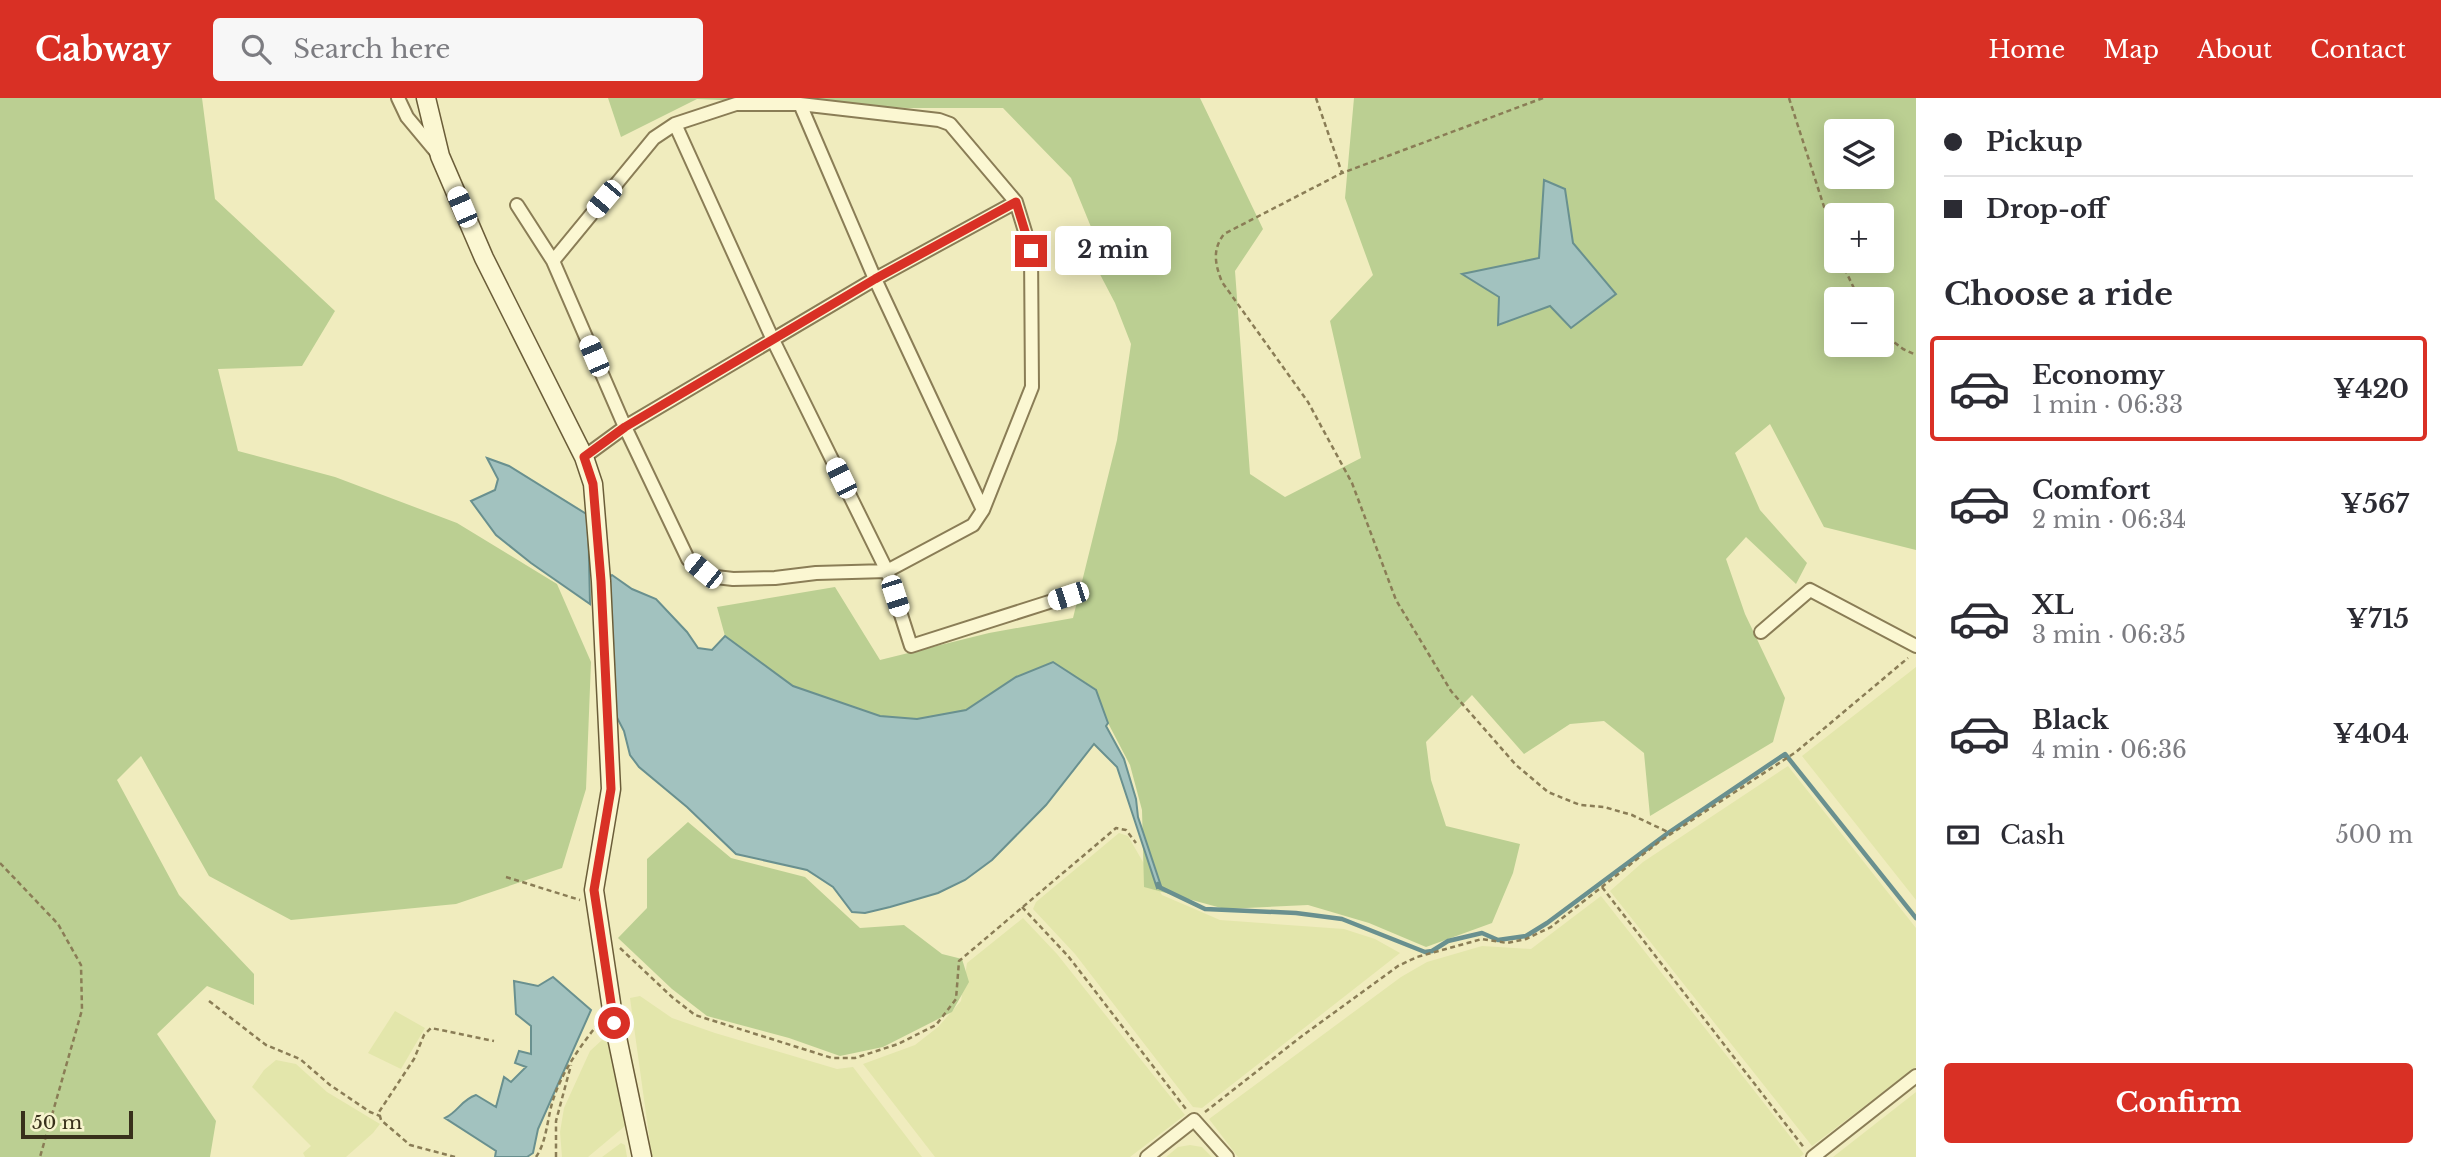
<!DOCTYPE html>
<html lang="en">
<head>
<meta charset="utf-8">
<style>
  :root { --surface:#fff; --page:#f7f7f7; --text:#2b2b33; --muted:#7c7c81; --line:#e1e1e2; --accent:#d93025 }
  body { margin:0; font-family:"Libre Baskerville",serif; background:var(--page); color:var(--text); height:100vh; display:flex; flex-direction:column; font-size:26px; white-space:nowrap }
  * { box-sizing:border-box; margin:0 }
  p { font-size:23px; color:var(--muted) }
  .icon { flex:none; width:38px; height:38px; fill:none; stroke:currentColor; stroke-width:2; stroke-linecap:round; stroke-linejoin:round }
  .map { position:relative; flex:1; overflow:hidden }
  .side { display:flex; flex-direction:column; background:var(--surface); width:525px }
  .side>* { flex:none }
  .guide { display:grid; align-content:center; height:154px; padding:0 28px; background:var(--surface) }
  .fabs { position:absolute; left:1824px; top:21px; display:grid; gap:14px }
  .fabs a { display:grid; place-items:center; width:70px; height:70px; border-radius:7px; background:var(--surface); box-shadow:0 4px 18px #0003; font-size:35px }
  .scale { position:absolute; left:21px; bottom:18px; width:112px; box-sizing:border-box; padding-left:7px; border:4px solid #38301b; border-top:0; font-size:19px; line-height:24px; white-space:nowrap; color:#38301b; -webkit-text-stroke:5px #f7f4ce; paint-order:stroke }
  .end { position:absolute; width:32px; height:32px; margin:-16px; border:9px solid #d93025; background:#fff; box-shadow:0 0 0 4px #fff }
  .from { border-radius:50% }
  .bubble { position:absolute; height:49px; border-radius:7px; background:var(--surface); box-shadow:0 4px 18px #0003; font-size:23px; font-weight:800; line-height:49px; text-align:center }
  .car { position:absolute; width:21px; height:42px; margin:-21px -10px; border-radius:9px; box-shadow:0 0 5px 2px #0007; background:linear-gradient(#fff 24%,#345 0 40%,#fff 0 76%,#345 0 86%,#fff 0) }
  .guide b { display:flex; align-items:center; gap:24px; height:66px; font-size:26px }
  .guide b+b { border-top:2px solid var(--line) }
  .guide i { width:18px; height:18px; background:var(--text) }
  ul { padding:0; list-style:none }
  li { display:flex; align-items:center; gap:21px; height:105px; margin:0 14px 10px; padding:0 14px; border:4px solid transparent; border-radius:7px }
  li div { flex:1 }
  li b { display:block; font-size:26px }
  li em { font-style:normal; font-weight:800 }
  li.active { border-color:var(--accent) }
  li>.icon { width:63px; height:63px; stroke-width:1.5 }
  h2 { padding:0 28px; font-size:32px; line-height:84px }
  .pay { display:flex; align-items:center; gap:18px; height:77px; padding:0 28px; font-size:26px }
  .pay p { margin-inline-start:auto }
  .action { display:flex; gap:14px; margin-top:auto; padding:14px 28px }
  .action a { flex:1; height:80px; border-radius:7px; background:var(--accent); color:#fff; font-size:28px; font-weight:800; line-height:80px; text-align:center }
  header { display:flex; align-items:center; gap:42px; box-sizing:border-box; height:98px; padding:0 35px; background:var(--accent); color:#fff }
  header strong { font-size:33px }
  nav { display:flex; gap:38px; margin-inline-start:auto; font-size:24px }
  .search { width:490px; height:63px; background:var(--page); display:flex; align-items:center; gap:18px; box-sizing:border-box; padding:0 24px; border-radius:7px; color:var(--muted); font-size:26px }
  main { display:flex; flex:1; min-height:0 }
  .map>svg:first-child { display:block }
  .farmland { fill:#e3e6ab }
  .green { fill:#bbcf92; fill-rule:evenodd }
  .water { fill:#a2c2bf; stroke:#69908f; stroke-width:2 }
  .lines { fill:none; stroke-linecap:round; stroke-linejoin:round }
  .stream { stroke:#69908f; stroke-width:4.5 }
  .street-casing { stroke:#8a7d56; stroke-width:16 }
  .secondary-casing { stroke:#6b5d39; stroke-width:21 }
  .path { stroke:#8a7d56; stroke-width:2.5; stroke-dasharray:5 3.5; stroke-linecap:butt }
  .street { stroke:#fbf7d2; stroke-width:12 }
  .secondary { stroke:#fbf7d2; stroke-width:18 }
  .route { stroke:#d93025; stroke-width:9 }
</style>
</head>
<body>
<header>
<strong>Cabway</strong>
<div class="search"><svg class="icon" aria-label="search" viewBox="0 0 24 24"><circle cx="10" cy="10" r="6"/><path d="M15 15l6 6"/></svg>Search here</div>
<nav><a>Home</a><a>Map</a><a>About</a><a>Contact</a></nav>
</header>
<main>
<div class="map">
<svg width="1916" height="1059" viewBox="0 0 1916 1059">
  <rect width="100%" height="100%" fill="#f0ecbe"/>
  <path class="farmland" d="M1916 569V802L1802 658Z
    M1788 668 1916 830V969L1812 1048 1610 793 1643 764Z
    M1119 735 1128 738 1162 797 1220 822 1344 831 1375 841 1400 855 1202 1010 1193 1009 1075 856 1033 811 1036 804Z
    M1601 798 1804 1056 1800 1059H1238L1209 1021 1401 879 1427 864 1482 848 1531 851Z
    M1023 820 1057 856 1185 1017 1130 1059H935L863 966 915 947 938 929 961 903 967 865Z
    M640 898 672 920 715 935 837 971 853 969 922 1059H652L630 900Z
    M395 913 425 930 401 971 368 955Z
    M602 942 607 943 625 1028 588 1059H562L560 1034 564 1010 590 953Z
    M276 962 296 966 327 994 380 1026 373 1035 346 1059H305L303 1055 311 1048 252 989 264 972Z
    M1916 994V1059H1833Z
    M621 1045 625 1047 627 1059H602Z
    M1190 1047 1202 1049 1212 1059H1166L1178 1049Z"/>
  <path class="green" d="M0 0H202L215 101 335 213 302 268 218 271 238 353 335 379 457 425 557 486 591 564 586 691 562 770 456 806 291 822 209 778 141 658 117 682 179 797 254 876V907L207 888 157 936 216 1023 210 1059H0Z
    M608 0H1200L1263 131 1235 173 1250 376 1285 399 1361 360 1330 223 1373 177 1345 100 1354 0H1916V452L1824 429 1770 326 1735 355 1760 412 1807 465 1796 486 1746 439 1726 461 1745 516 1785 600 1773 644 1650 718 1644 655 1604 623 1570 626 1524 656 1472 597 1426 644 1431 682 1446 728 1520 746 1513 775 1492 825 1426 849 1369 825 1308 807 1225 811 1144 789 1142 712 1130 667 1108 625 1096 591 1053 565 1016 579 966 612 917 621 880 618 793 588 725 538 717 509 835 489 880 562 989 535 1073 520 1117 342 1131 246 1115 205 1092 161 1091 129 1071 80 1003 10H908L697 1 621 39ZM1836 33H1881V79H1836ZM1836 117H1881V163H1836ZM1836 201H1881V247H1836Z
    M688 724 731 760 805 779 860 830 904 827 942 856 962 861 969 884 952 914 883 949 840 958 789 940 707 918 672 891 618 840 647 810V761Z"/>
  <path class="water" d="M1544 82 1565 91 1573 145 1616 196 1571 230 1550 208 1498 227 1499 199 1462 176 1539 160Z
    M487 360 509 368 588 417 590 506 531 465 496 437 471 403 495 392 498 381Z
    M612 477 632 491 656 501 687 534 698 550 712 552 725 538 793 588 880 618 917 621 966 612 1016 579 1053 564 1096 592 1108 625 1106 628 1124 661 1136 701 1138 719 1161 788 1157 790 1117 669 1094 646 1046 707 992 762 965 782 938 795 890 809 865 815 852 814 833 789 807 772 736 756 687 709 639 669 630 657 624 633 610 606 605 483Z
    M553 879 591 912 538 1031 533 1055 527 1059H495L496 1053 445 1020C459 1013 461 1002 476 997L496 1009 504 979 511 984 526 969 515 965 519 953 531 956V928L516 916 514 883 538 888Z"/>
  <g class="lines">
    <path class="stream" d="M1158 786 1159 789 1205 811 1296 815 1342 821 1425 854 1432 853 1448 843 1482 835 1498 842 1526 838 1547 825 1668 735 1785 656 1916 820"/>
    <g class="street-casing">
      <path id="street" d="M398 0 407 19 437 55
        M800 6 875 181 983 412
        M675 26 773 242 887 473 911 548 1068 498
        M517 107 553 163 625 329 688 461 703 473 716 479 733 481 775 480 816 475 887 473 973 427 983 412 1032 289 1031 153 1016 104 950 26 939 22 800 6H736L675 26 654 40 553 163
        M584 359 625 329 875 181 1016 104
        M1761 534 1810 492 1916 548
        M1147 1059 1194 1022 1227 1059
        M1813 1059 1916 978"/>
    </g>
    <g class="secondary-casing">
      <path id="secondary" d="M426 0 440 58 484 160 584 359 593 386 601 483 611 691 594 792 614 925 642 1059"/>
    </g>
    <path class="path" d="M1316 0 1342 75
      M1543 0 1342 75 1224 136C1212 152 1215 166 1222 184L1308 304 1352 385 1396 502 1451 593 1516 667 1548 694 1580 707 1604 709 1632 717 1672 736
      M1789 0 1836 146
      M1841 163 1859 201
      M1881 234 1903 251 1916 257
      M0 765 58 826 81 867 82 912 40 1059
      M506 779 580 802
      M1602 789 1805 1051
      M1022 809 1068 858 1186 1011
      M620 850 672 899 695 917 832 960H855L898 946 936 927 956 901 959 863 1116 730 1126 732 1136 745
      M209 903 266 947 300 961 330 987 370 1014 380 1018
      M1205 1014 1302 938 1398 868 1417 859 1482 841 1507 845 1526 841 1551 829 1660 743 1796 654 1908 560
      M455 1059 410 1047 381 1022 379 1014 414 961 424 937 431 930 494 943
      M536 1059C547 1043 547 1021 553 1002 562 974 579 950 597 927
      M556 1059V1023L571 967"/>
    <use href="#street" class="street"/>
    <use href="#secondary" class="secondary"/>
  </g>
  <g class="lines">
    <path class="route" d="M614 925 594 792 611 691 601 483 593 386 584 359 625 329 875 181 1016 104 1031 153"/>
  </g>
</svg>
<div class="fabs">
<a><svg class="icon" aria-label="layers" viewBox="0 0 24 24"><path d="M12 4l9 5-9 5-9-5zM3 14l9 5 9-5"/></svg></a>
<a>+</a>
<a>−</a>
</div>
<div class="scale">50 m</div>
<i class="end from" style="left:614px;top:925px"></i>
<i class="end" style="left:1031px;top:153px"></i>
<div class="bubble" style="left:1055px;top:128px;width:116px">2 min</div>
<i class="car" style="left:604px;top:101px;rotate:220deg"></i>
<i class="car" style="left:462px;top:109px;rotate:337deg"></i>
<i class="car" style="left:594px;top:258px;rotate:337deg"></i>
<i class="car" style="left:841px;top:380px;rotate:334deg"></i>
<i class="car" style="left:703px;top:473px;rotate:309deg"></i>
<i class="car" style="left:895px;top:498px;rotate:162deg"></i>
<i class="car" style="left:1068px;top:498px;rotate:252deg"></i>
</div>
<section class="side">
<div class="guide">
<b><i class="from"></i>Pickup</b>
<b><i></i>Drop-off</b>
</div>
<h2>Choose a ride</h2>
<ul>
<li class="active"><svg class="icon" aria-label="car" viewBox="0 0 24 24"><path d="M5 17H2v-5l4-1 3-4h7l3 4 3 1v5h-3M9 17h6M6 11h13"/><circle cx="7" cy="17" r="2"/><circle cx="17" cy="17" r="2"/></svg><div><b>Economy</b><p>1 min · 06:33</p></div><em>¥420</em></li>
<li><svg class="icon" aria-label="car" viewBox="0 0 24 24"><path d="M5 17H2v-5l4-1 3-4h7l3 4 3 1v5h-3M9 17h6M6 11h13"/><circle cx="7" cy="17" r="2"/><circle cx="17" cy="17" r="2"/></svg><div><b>Comfort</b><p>2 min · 06:34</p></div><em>¥567</em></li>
<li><svg class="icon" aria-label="car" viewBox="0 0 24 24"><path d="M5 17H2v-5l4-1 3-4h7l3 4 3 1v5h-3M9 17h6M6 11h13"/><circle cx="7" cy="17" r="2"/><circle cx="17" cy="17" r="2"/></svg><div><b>XL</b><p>3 min · 06:35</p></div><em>¥715</em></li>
<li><svg class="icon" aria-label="car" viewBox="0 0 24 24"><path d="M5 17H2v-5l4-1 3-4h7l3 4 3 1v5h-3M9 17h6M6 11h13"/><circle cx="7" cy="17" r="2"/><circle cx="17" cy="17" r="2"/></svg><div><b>Black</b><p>4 min · 06:36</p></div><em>¥404</em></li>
</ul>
<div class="pay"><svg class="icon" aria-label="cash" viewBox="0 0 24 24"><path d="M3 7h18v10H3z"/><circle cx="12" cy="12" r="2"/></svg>Cash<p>500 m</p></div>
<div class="action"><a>Confirm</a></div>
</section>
</main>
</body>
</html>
